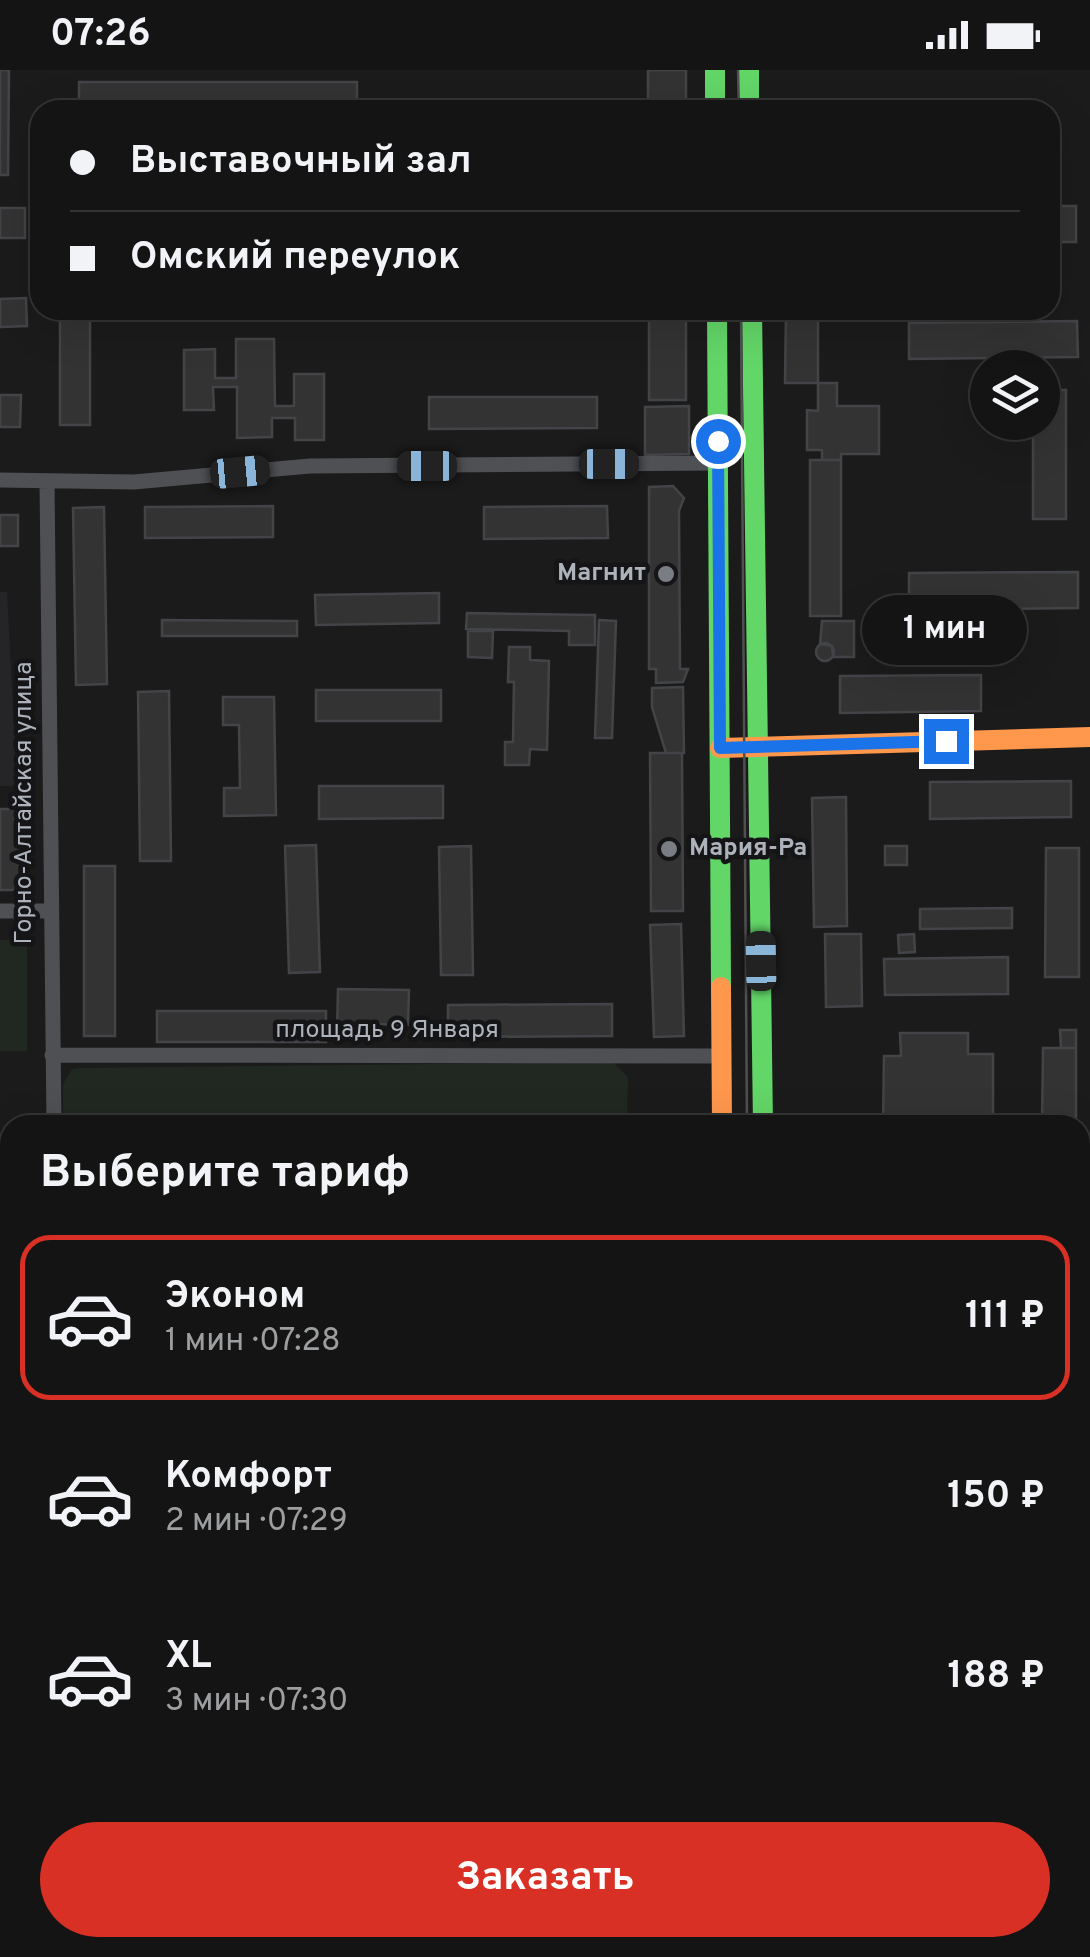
<!DOCTYPE html>
<html lang="ru">
<head>
<meta charset="utf-8">
<style>
  :root { --surface:#141414; --page:#212122; --text:#f1f3f6; --muted:#9d9ea0; --line:#333334; --accent:#d93025 }
  body { margin:0; font-family:Overpass,sans-serif; background:var(--page); color:var(--text); height:100vh; display:flex; flex-direction:column; font-size:38px; white-space:nowrap }
  * { box-sizing:border-box; margin:0 }
  p { font-size:32px; color:var(--muted) }
  .icon { flex:none; width:55px; height:55px; fill:none; stroke:currentColor; stroke-width:2; stroke-linecap:round; stroke-linejoin:round }
  .map { position:relative; flex:1; overflow:hidden }
  .sheet { position:absolute; left:0px; top:1045px; width:1090px; height:842px; display:flex; flex-direction:column; background:var(--surface); border-radius:30px 30px 0 0; box-shadow:0 10px 40px #0002,0 0 0 2px var(--line) }
  .sheet>* { flex:none }
  .banner { position:absolute; left:30px; top:30px; width:1030px; height:220px; border-radius:30px; box-shadow:0 10px 40px #0002,0 0 0 2px var(--line); display:grid; align-content:center; height:220px; padding:0 40px; background:var(--surface) }
  .tools { position:absolute; left:970px; top:280px; display:grid; gap:20px }
  .tools a { display:grid; place-items:center; width:90px; height:90px; border-radius:50%; background:var(--surface); box-shadow:0 10px 40px #0002,0 0 0 2px var(--line); font-size:50px }
  .end { position:absolute; width:45px; height:45px; margin:-22px; border:12px solid #1a73e8; background:#fff; box-shadow:0 0 0 5px #fff }
  .from { border-radius:50% }
  .bubble { position:absolute; height:70px; border-radius:35px; background:var(--surface); box-shadow:0 10px 40px #0002,0 0 0 2px var(--line); font-size:32px; font-weight:700; line-height:70px; text-align:center }
  .car { position:absolute; width:30px; height:60px; margin:-30px -15px; border-radius:12px; box-shadow:0 0 8px 2px #0007; background:linear-gradient(#222 24%,#8ab4d8 0 40%,#222 0 76%,#8ab4d8 0 86%,#222 0) }
  .banner b { display:flex; align-items:center; gap:35px; height:95px; font-size:38px }
  .banner b+b { border-top:2px solid var(--line) }
  .banner i { width:25px; height:25px; background:var(--text) }
  ul { padding:0; list-style:none }
  li { display:flex; align-items:center; gap:30px; height:165px; margin:0 20px 15px; padding:0 20px; border:5px solid transparent; border-radius:30px }
  li div { flex:1 }
  li b { display:block; font-size:38px }
  li em { font-style:normal; font-weight:700 }
  li.selected { border-color:var(--accent) }
  li>.icon { width:90px; height:90px; stroke-width:1.5 }
  h2 { padding:0 40px; font-size:45px; line-height:120px }
  .button { display:flex; gap:20px; margin-top:auto; padding:20px 40px }
  .button a { flex:1; height:115px; border-radius:60px; background:var(--accent); color:#fff; font-size:40px; font-weight:700; line-height:115px; text-align:center }
  .status { display:flex; justify-content:space-between; align-items:center; height:70px; padding:0 50px; background:var(--surface); direction:ltr }
  .status svg { height:28px; fill:currentColor }
  .map>svg:first-child { display:block }
  .built { fill:#252527 }
  .green { fill:#212822 }
  .building { fill:#333; stroke:#434447; stroke-width:2.5 }
  .lines { fill:none; stroke-linecap:round; stroke-linejoin:round }
  .street { stroke:#4f5054; stroke-width:15 }
  .fast { stroke:#63d668; stroke-width:20 }
  .slow { stroke:#ff974d; stroke-width:20 }
  .tram { stroke:#505052; stroke-width:2.5 }
  .route { stroke:#1a73e8; stroke-width:12 }
  .poi-dot { fill:#7a7d83; stroke:#151517; stroke-width:4 }
  .labels { text-anchor:middle; dominant-baseline:central; stroke-width:9; stroke-linejoin:round; paint-order:stroke }
  .poi-label { font-size:25px; font-weight:bold; fill:#adb2bb; stroke:#151517; text-anchor:end }
  .street-label { font-size:25px; fill:#adb2bb; stroke:#151517 }
</style>
</head>
<body>
<div class="status"><b>07:26</b><svg viewBox="0 0 49 12"><path d="M0 12V9h3v3zM5 12V6h3v6zM10 12V3h3v9zM15 12V0h3v12zM26 1h20v11H26zM47 4h2v5h-2z"/></svg></div>
<div class="map">
<svg width="1090" height="1887" viewBox="0 0 1090 1887">
  <rect width="100%" height="100%" fill="#1b1b1b"/>
  <path class="built" d="M0 522H7L17 716H0Z"/>
  <path class="green" d="M0 870H27V981H0Z
    M613 992 628 1007 627 1055H63V1014L72 999 80 998Z
    M0 1099H10V1218H0Z"/>
  <path class="building" d="M0 0H9L8 105H0Z
    M648 0H686V40H648Z
    M79 12H357V40H79Z
    M1050 136H1076V172H1050Z
    M0 138H25V168H0Z
    M26 228 27 256 0 257V229Z
    M60 240H90V355H60Z
    M436 240H604V249L436 250Z
    M649 240H686V330H649Z
    M786 240H818V313H785Z
    M1077 251 1078 287 909 289V253Z
    M236 269H274L275 336H294V304H324V370H295V348H272V367L237 368V317H213L214 340H184V280L215 279V308H236Z
    M818 313H837V336H879V384H841V390H822V380H807V340L818 341Z
    M1042 320H1066V449H1033V352H1042Z
    M0 325H21L20 357H0Z
    M429 327H597V358L429 359Z
    M689 336V384L645 385V337Z
    M810 390H841V546H810Z
    M673 416 684 428 679 441 680 599H688L683 612 656 613V599H649V417Z
    M273 436V467L145 468V437Z
    M607 436 608 468 484 469V437Z
    M104 437 107 614 76 615 73 438Z
    M0 445H18V476H0Z
    M1078 502V538L909 540V503Z
    M439 523V553L316 555 315 525Z
    M467 543 595 545V575H569V561L466 559Z
    M162 550 297 551V566H162Z
    M599 550 616 551 612 668H595Z
    M822 551H854V587H833L832 576 820 574Z
    M468 561H493L492 588 468 587Z
    M816 582a9 9 0 1 1 18 0a9 9 0 1 1-18 0Z
    M509 577H530V590L549 591 547 680 530 679 529 695H505V672H513L514 612H508Z
    M981 605V641L840 643V606Z
    M683 617 684 683H666L652 637V618Z
    M316 620H441V651H316Z
    M169 621 171 791H140L138 622Z
    M223 627H274L276 745 224 746V718H240L239 655H223Z
    M650 683H682L683 841H651Z
    M1071 711V747L930 749V712Z
    M319 716H443V748L319 749Z
    M846 727 847 856 814 857 812 728Z
    M0 739H21L20 820H0Z
    M316 775 320 902 289 903 285 776Z
    M471 776 473 905H441L439 777Z
    M885 776H907V795H885Z
    M1046 778H1079V907H1045Z
    M84 796H115V966H84Z
    M1012 838V858L920 859V839Z
    M681 854 684 966 654 967 650 855Z
    M825 864H861L862 936 826 937Z
    M914 864 915 882 899 883 898 865Z
    M1008 887V924L885 925 884 889Z
    M338 919 409 920 408 955 373 954V962L337 961Z
    M612 934V966L448 967V935Z
    M157 941H326V972H157Z
    M1060 960H1076V978H1061Z
    M900 963H968V984H993V1055H883L884 986H901Z
    M1043 978H1076V1055H1042Z
    M1080 1173H1081V1302H1080Z
    M0 1272H10V1351H0Z
    M1080 1336H1084V1372H1080Z
    M0 1439H10V1474H0Z
    M0 1559H10V1647H0Z
    M1080 1669H1090V1761H1080Z
    M0 1721H10V1817H0Z
    M117 1878H211V1887H117Z
    M819 1878H852V1887H819Z
    M917 1878 962 1879V1887H917Z"/>
  <g class="lines">
    <path class="street" d="M0 410 134 412 310 396 718 393
      M47 411 54 1055
      M0 841H51
      M52 985 722 986
      M0 1233H10
      M1080 1395H1090
      M0 1671H10
      M69 1878V1887"/>
    <path class="fast" d="M715 0V40
      M749 0V40
      M717 240 721 917
      M752 240 763 1055
      M772 1878 773 1887"/>
    <path class="slow" d="M720 678 1090 667
      M721 917 722 1055
      M732 1878V1887"/>
    <path class="tram" d="M738 0 739 40
      M741 240 747 1055
      M756 1878V1887"/>
  </g>
  <g class="lines">
    <path class="route" d="M718 371 720 678 946 671"/>
  </g>
  <g class="poi-dot">
    <circle cx="666" cy="504" r="10"/>
    <circle cx="669" cy="779" r="10"/>
  </g>
  <g class="labels">
    <g class="poi-label">
      <text x="646" y="504">Магнит</text>
      <text x="689" y="779" text-anchor="start">Мария-Ра</text>
    </g>
    <g class="street-label">
      <text transform="translate(25 733) rotate(-90)">Горно-Алтайская улица</text>
      <text x="387" y="961">площадь 9 Января</text>
    </g>
  </g>
</svg>
<div class="tools">
<a><svg class="icon" aria-label="layers" viewBox="0 0 24 24"><path d="M12 4l9 5-9 5-9-5zM3 14l9 5 9-5"/></svg></a>
</div>
<i class="end from" style="left:718px;top:371px"></i>
<i class="end" style="left:946px;top:671px"></i>
<div class="bubble" style="left:862px;top:525px;width:165px">1 мин</div>
<i class="car" style="left:609px;top:394px;rotate:90deg"></i>
<i class="car" style="left:427px;top:396px;rotate:270deg"></i>
<i class="car" style="left:240px;top:402px;rotate:85deg"></i>
<i class="car" style="left:761px;top:891px;rotate:359deg"></i>
<div class="banner">
<b><i class="from"></i>Выставочный зал</b>
<b><i></i>Омский переулок</b>
</div>
<section class="sheet">
<h2>Выберите тариф</h2>
<ul>
<li class="selected"><svg class="icon" aria-label="car" viewBox="0 0 24 24"><path d="M5 17H2v-5l4-1 3-4h7l3 4 3 1v5h-3M9 17h6M6 11h13"/><circle cx="7" cy="17" r="2"/><circle cx="17" cy="17" r="2"/></svg><div><b>Эконом</b><p>1 мин · 07:28</p></div><em>111 ₽</em></li>
<li><svg class="icon" aria-label="car" viewBox="0 0 24 24"><path d="M5 17H2v-5l4-1 3-4h7l3 4 3 1v5h-3M9 17h6M6 11h13"/><circle cx="7" cy="17" r="2"/><circle cx="17" cy="17" r="2"/></svg><div><b>Комфорт</b><p>2 мин · 07:29</p></div><em>150 ₽</em></li>
<li><svg class="icon" aria-label="car" viewBox="0 0 24 24"><path d="M5 17H2v-5l4-1 3-4h7l3 4 3 1v5h-3M9 17h6M6 11h13"/><circle cx="7" cy="17" r="2"/><circle cx="17" cy="17" r="2"/></svg><div><b>XL</b><p>3 мин · 07:30</p></div><em>188 ₽</em></li>
</ul>
<div class="button"><a>Заказать</a></div>
</section>
</div>
</body>
</html>
